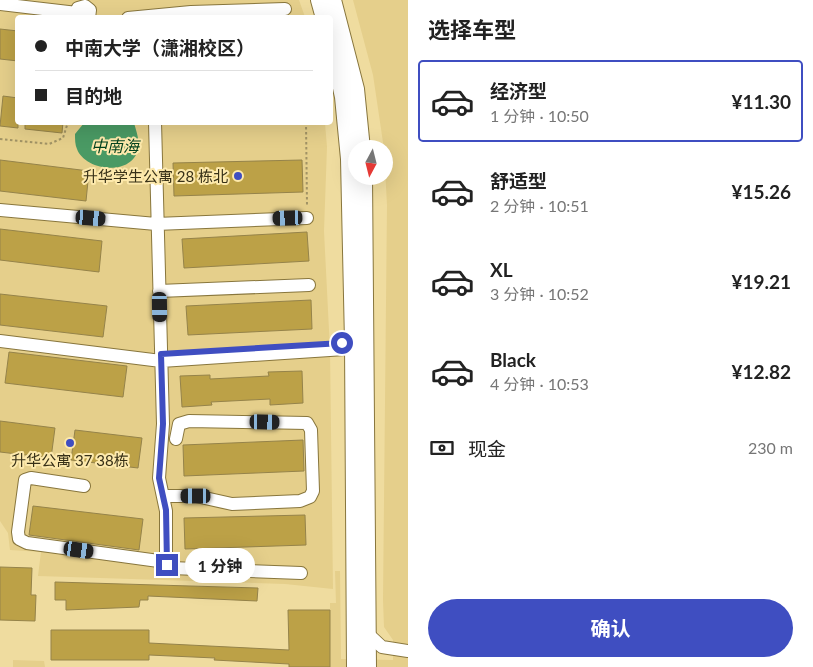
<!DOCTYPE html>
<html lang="zh">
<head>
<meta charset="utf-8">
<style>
  :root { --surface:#fff; --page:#f6f6f6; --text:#222; --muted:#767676; --line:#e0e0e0; --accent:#3f4ec1 }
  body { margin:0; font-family:Lato,"Noto Sans SC",sans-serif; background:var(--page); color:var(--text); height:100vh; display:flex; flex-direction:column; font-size:19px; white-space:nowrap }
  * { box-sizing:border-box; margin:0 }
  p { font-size:16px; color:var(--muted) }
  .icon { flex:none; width:28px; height:28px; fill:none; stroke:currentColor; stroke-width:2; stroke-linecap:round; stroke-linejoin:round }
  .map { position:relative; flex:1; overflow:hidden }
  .sheet { display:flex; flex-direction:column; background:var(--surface); width:405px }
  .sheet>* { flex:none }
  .top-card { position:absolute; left:15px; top:15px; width:318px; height:110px; border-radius:5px; box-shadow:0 5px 20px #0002; display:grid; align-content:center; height:110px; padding:0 20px; background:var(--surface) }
  .needle { width:32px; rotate:187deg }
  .buttons { position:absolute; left:348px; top:140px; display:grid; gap:10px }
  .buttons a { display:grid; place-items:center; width:45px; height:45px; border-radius:50%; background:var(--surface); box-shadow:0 5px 20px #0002; font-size:25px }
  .end { position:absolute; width:22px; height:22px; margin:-11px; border:6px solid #3f4ec1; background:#fff; box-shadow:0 0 0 2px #fff }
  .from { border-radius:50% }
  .bubble { position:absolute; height:35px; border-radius:18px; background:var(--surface); box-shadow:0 5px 20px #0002; font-size:16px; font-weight:700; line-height:35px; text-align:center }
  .car { position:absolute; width:15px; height:30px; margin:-15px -8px; border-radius:6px; box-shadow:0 0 4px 1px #0007; background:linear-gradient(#222 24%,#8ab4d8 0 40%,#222 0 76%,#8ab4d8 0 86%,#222 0) }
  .top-card b { display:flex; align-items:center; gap:18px; height:48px; font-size:19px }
  .top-card b+b { border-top:1px solid var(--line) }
  .top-card i { width:12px; height:12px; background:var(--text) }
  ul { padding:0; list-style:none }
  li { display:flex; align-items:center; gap:15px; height:82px; margin:0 10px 8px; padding:0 10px; border:2px solid transparent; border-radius:5px }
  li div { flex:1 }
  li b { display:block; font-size:19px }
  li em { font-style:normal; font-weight:700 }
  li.current { border-color:var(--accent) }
  li>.icon { width:45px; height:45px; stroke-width:1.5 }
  h2 { padding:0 20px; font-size:22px; line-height:60px }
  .pay { display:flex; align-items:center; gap:12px; height:55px; padding:0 20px; font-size:19px }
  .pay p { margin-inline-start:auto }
  .primary-button { display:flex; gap:10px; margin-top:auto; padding:10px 20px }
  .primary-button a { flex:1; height:58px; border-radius:30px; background:var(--accent); color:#fff; font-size:20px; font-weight:700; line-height:58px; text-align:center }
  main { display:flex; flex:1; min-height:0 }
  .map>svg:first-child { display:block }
  .built { fill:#e5cf8b }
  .water { fill:#4a9a64 }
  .building { fill:#bca147; stroke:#95834a }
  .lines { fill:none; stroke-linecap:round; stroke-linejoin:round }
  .minor-casing { stroke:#88763d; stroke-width:14 }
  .major-casing { stroke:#88763d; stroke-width:18 }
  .path { stroke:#a19365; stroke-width:2; stroke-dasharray:2.5 2.5; stroke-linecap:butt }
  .minor { stroke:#fff; stroke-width:12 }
  .major { stroke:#fff; stroke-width:16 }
  .route { stroke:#3f4ec1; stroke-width:6 }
  .poi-dot { fill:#3f4ec1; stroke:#fde9ac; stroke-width:2 }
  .labels { text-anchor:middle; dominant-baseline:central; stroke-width:4; stroke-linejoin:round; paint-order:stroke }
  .poi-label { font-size:15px; fill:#373017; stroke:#fde9ac; text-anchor:end }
  .water-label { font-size:16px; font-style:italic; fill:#03431f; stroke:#fde9ac }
</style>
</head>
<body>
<main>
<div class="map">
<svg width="408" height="667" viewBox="0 0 408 667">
  <rect width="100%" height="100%" fill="#efdc9f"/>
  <path class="built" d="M0 0H299L305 17 18 18V122L325 123 327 147 324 231 330 350 333 589 285 584 38 576 41 552 10 550 8 533 0 521Z
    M353 0H408V667H330V603H336L335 571H340L341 659 393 660V640L384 627 383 600 387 205 384 149 373 75Z
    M13 660 44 661 45 667H13Z"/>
  <path class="water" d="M84 123H134C136 130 140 141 138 149 132 177 85 171 77 149 75 145 75 139 75 134Z"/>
  <path class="building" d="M0 29 18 31V61L0 59Z
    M3 96 18 98V128L0 126Z
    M25 122H63L62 133 25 129Z
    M0 160 89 171 86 201 0 191Z
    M302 160 303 192 174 196 173 163Z
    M0 229 102 241 99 272 0 260Z
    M307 232 309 261 184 268 182 239Z
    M0 294 107 306 103 337 0 325Z
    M311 300 312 329 188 335 186 306Z
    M9 352 127 366 123 397 5 383Z
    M302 371 303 403 270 405V399L211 402 212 405 182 407 180 376 210 375V379L269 376 268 372Z
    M0 421 55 428 51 458 0 452Z
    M75 430 142 438 138 468 71 460Z
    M303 440 304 471 184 476 183 445Z
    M33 506 143 519 139 550 29 535Z
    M305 515 306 545 185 549 184 518Z
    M0 567 32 568 31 595H36L35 621 0 620Z
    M55 582 258 588 257 601 148 596V600H140L139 607 66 610V600H55Z
    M288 610H330V667H289V664L214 660 215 658 149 655V660H51V630H149V643L289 650Z"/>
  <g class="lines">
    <g class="minor-casing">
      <path id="minor" d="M0 4 77 13
        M78 18V8L85 6 90 10 89 18
        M128 18 191 12 285 9
        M155 122 163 424 159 478 166 511V562
        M0 210 156 224 307 218
        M159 291 309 285
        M0 341 161 361 360 348
        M84 486 31 478 25 480 18 532 19 539 27 543 166 562 171 568 301 573
        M163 496H196L232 504 300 501 310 497 313 491 311 430 307 423 189 421 179 424 176 439
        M367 633 382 647 408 651"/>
    </g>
    <g class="major-casing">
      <path id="major" d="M319 0 324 18
        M333 0 356 89 362 149
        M330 36 343 97 349 159 353 342 355 667
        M364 176 368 667"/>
    </g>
    <path class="path" d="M306 122 307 205
      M0 139 49 144 63 138 68 122"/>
    <use href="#minor" class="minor"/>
    <use href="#major" class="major"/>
  </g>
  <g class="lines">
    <path class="route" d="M167 565 166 510 159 478 163 424 161 354 342 343"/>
  </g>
  <g class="poi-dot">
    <circle cx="238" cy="176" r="5"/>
    <circle cx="70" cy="443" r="5"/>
  </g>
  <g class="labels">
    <g class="poi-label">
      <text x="228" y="176">升华学生公寓 28 栋北</text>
      <text x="70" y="460" text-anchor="middle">升华公寓 37 38栋</text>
    </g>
    <g class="water-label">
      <text x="115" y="145">中南海</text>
    </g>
  </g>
</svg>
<div class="buttons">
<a><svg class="needle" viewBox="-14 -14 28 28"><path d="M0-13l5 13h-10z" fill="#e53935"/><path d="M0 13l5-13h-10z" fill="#767676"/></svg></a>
</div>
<i class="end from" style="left:342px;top:343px"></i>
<i class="end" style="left:167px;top:565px"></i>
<div class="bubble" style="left:185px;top:548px;width:70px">1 分钟</div>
<i class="car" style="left:91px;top:218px;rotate:95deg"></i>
<i class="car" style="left:288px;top:218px;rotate:268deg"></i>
<i class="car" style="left:160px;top:307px;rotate:179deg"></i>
<i class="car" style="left:265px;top:422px;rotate:91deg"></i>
<i class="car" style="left:196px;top:496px;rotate:270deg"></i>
<i class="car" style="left:79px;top:550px;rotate:98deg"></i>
<div class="top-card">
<b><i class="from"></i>中南大学（潇湘校区）</b>
<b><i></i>目的地</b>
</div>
</div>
<section class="sheet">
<h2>选择车型</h2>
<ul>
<li class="current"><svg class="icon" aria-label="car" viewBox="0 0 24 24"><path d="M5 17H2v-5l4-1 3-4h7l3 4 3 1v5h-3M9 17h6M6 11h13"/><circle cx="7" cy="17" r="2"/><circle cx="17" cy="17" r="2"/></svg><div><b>经济型</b><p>1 分钟 · 10:50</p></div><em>¥11.30</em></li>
<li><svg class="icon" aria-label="car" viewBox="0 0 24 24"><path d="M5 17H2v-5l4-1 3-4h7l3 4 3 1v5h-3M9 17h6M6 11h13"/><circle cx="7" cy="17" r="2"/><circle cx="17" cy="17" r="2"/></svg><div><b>舒适型</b><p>2 分钟 · 10:51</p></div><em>¥15.26</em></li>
<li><svg class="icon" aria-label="car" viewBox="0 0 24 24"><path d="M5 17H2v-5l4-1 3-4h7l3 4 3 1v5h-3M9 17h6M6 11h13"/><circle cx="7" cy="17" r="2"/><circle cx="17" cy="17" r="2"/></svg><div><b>XL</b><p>3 分钟 · 10:52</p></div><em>¥19.21</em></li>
<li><svg class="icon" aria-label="car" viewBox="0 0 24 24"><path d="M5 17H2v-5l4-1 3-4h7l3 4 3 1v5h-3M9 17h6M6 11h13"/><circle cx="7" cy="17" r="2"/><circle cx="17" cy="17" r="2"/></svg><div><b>Black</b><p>4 分钟 · 10:53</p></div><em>¥12.82</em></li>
</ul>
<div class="pay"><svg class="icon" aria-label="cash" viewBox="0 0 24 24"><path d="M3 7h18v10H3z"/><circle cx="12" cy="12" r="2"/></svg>现金<p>230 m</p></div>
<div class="primary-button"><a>确认</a></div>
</section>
</main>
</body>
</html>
